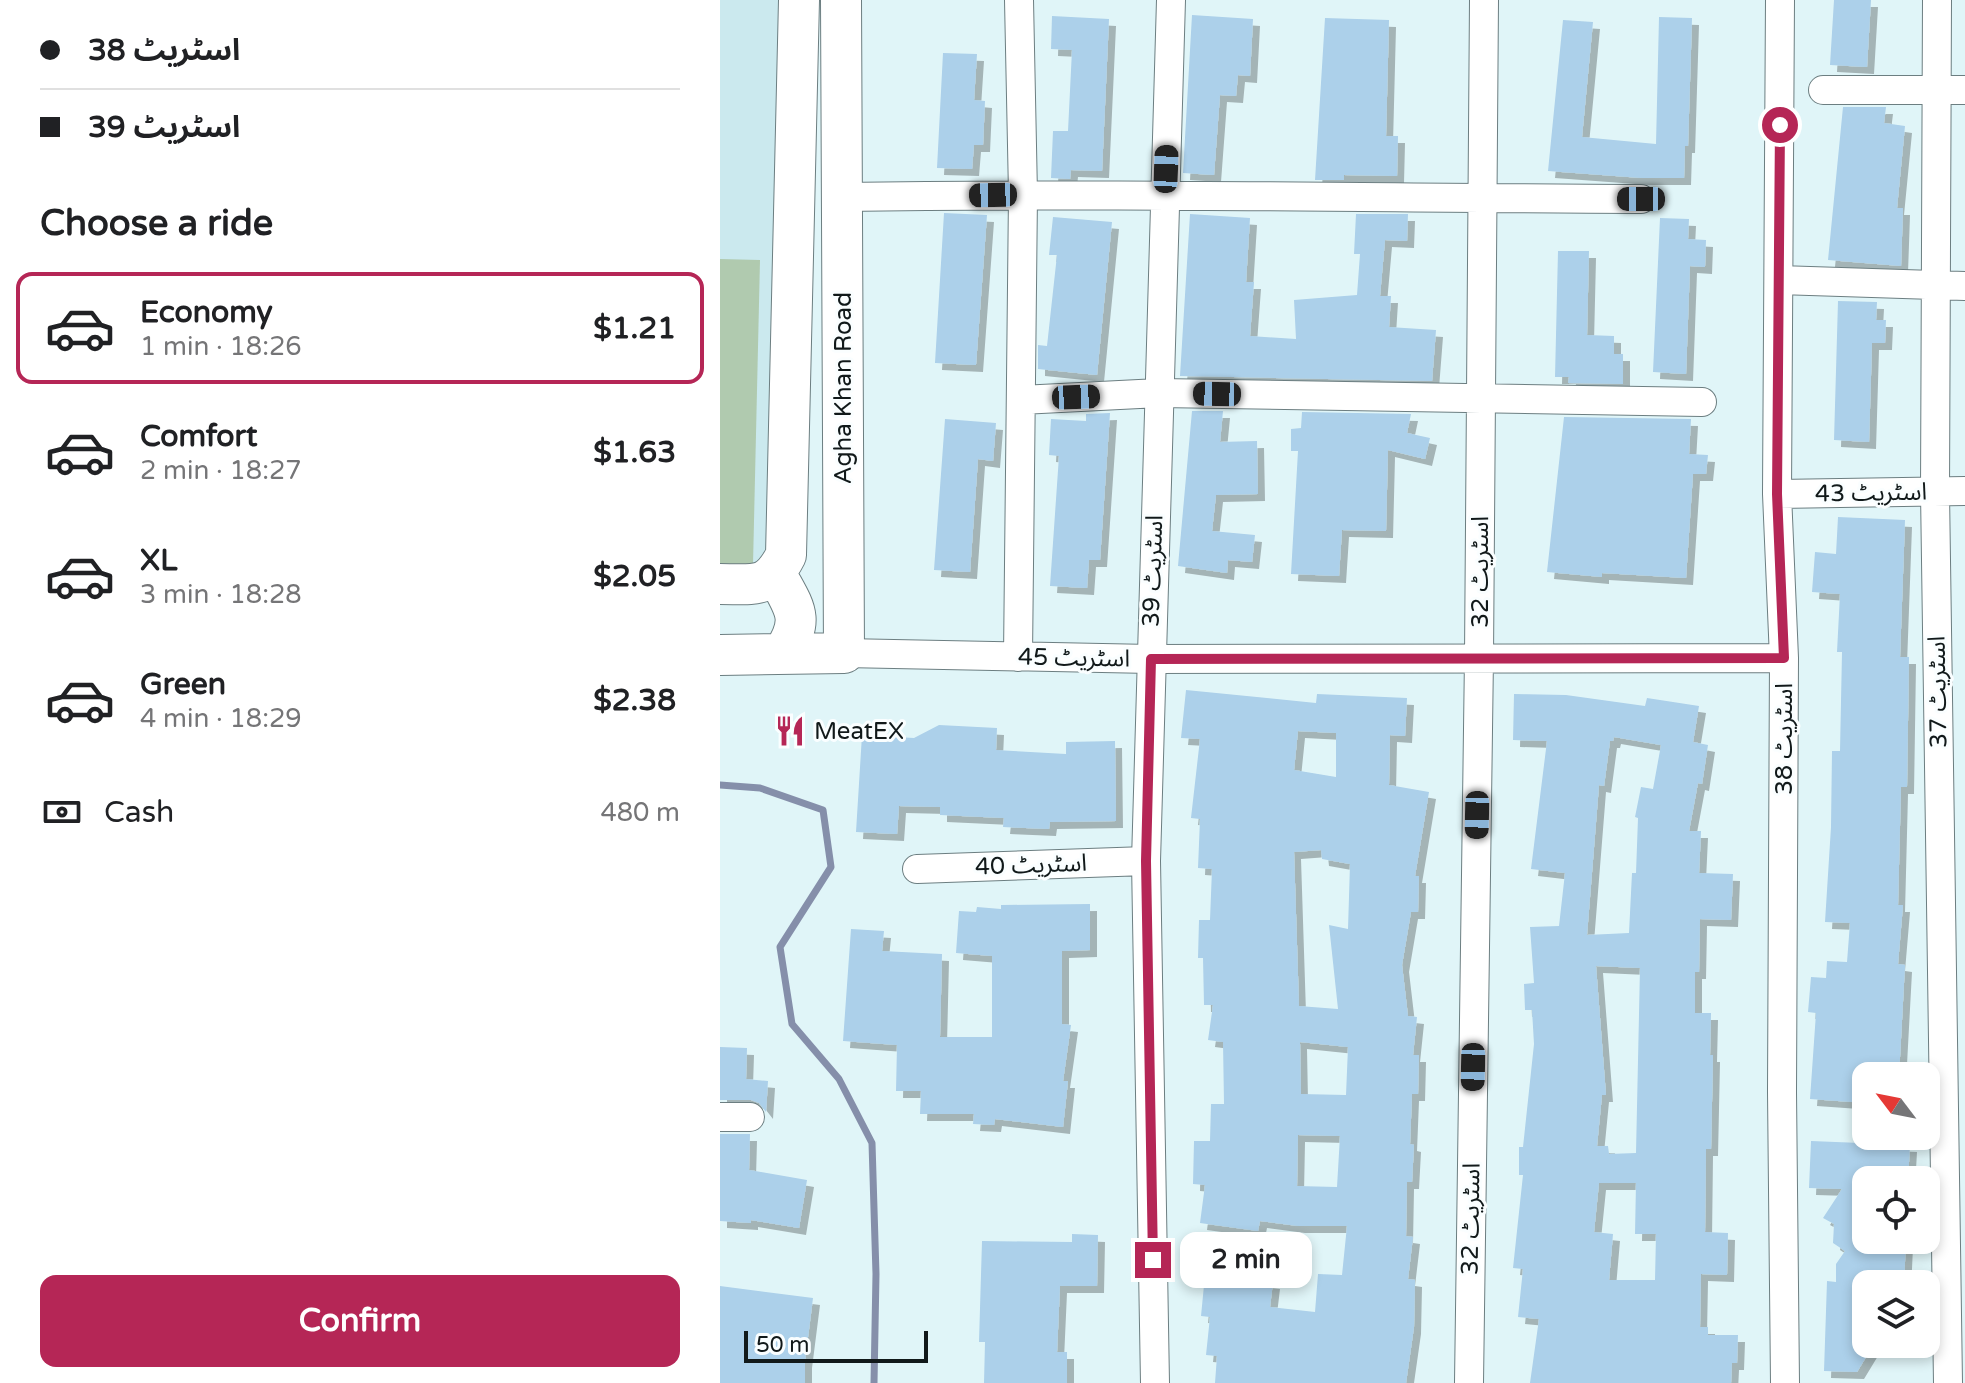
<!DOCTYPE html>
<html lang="en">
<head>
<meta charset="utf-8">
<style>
  :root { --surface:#fff; --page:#f6f6f6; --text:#202124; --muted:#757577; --line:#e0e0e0; --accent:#b52656 }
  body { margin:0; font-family:"Varela Round","Noto Sans Arabic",sans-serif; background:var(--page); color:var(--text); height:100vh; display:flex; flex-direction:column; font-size:30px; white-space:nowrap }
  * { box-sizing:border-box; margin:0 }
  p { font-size:26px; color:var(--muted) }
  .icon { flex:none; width:44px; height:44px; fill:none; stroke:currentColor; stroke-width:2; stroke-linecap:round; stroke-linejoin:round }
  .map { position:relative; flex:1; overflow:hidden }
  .sheet { display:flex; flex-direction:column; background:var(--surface); width:720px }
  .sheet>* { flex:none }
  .banner { display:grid; align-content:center; height:176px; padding:0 40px; background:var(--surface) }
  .needle { width:52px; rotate:302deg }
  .controls { position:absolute; left:1132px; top:1062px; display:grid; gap:16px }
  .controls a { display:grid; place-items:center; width:88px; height:88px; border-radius:16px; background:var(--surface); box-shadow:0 4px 12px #0003; font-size:40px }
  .scale { position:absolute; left:24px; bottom:20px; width:184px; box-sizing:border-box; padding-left:8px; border:4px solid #11191a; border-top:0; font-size:22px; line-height:28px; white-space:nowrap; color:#11191a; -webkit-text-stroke:6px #fafeff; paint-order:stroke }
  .end { position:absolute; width:36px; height:36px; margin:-18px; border:10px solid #b52656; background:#fff; box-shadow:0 0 0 4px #fff }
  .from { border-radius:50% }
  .bubble { position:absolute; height:56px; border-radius:16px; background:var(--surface); box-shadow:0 4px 12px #0003; font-size:26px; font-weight:700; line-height:56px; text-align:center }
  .car { position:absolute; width:24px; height:48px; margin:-24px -12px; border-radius:10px; box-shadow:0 0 6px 2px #0007; background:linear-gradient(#222 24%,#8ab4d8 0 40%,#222 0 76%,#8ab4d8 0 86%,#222 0) }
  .banner b { display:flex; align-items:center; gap:28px; height:76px; font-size:30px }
  .banner b+b { border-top:2px solid var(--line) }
  .banner i { width:20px; height:20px; background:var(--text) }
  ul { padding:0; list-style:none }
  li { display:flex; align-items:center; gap:24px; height:112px; margin:0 16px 12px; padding:0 24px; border:4px solid transparent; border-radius:16px }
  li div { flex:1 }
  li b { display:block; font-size:30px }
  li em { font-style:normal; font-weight:700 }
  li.current { border-color:var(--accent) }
  li>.icon { width:72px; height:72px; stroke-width:1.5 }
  h2 { padding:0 40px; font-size:36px; line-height:96px }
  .pay { display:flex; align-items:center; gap:20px; height:88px; padding:0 40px; font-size:30px }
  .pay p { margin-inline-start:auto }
  .primary-button { display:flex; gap:16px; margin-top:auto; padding:16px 40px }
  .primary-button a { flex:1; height:92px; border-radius:16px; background:var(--accent); color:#fff; font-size:32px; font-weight:700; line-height:92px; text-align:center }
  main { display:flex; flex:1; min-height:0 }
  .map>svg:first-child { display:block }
  .built { fill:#cbe9ee }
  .green { fill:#b0caaf }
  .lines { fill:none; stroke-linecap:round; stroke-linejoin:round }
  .stream { stroke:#858faa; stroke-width:7 }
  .building { fill:#acd0ea; fill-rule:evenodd; filter:url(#shadow) }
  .street-casing { stroke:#6c7e81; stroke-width:30 }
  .secondary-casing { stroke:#6c7e81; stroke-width:42 }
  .street { stroke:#fff; stroke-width:28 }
  .secondary { stroke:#fff; stroke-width:40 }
  .route { stroke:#b52656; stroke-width:10 }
  .labels { text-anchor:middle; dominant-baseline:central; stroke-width:6; stroke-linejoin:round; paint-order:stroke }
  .street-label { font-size:24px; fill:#11191a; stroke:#fafeff }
  .poi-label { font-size:24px; fill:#11191a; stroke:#fafeff; text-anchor:start }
</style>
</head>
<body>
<main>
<section class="sheet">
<div class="banner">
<b><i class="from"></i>اسٹریٹ 38</b>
<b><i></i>اسٹریٹ 39</b>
</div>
<h2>Choose a ride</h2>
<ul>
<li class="current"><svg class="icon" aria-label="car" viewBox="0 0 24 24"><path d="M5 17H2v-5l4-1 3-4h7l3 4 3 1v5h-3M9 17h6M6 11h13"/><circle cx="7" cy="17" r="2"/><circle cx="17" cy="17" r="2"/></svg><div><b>Economy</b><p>1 min · 18:26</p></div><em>$1.21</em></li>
<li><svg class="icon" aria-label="car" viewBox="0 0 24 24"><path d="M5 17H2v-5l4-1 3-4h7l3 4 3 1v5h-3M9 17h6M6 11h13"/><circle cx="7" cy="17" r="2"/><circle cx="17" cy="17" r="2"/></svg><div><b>Comfort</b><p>2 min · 18:27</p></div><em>$1.63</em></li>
<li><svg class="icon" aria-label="car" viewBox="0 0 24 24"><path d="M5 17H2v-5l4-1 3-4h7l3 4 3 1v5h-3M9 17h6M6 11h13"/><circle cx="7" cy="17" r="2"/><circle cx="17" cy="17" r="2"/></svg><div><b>XL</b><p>3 min · 18:28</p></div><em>$2.05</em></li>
<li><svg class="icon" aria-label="car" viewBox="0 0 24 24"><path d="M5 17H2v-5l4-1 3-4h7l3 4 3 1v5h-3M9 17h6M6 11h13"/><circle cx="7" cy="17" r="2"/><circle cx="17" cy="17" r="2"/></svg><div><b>Green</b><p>4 min · 18:29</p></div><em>$2.38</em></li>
</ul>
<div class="pay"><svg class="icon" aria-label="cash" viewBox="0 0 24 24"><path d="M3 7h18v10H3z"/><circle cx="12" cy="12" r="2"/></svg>Cash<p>480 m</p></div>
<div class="primary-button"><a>Confirm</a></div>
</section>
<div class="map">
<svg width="1245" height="1383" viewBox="0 0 1245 1383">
  <defs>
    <filter id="shadow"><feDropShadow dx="7" dy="7" stdDeviation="0" flood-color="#0004"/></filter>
  </defs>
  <rect width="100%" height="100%" fill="#e0f5f8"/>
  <path class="built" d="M0 0H60L66 593 0 594Z"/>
  <path class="green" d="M0 259 40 260 33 565 0 566Z"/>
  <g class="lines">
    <path class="stream" d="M0 785 40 788 103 810 111 867 60 947 72 1024 119 1079 152 1143 156 1274 154 1383"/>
  </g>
  <path class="building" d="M1114 0H1151L1147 67 1110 65Z
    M472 15 533 19 530 76 518 75 516 96 500 95 494 175 463 173Z
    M332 16 389 19 382 171 351 170 350 179 331 178 333 131H348L352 50 331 49Z
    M939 17 972 18 968 146H965L964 178H922L828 171 843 20 873 22 862 137 936 144Z
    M605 18 669 20 666 136H678L677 176 624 175V180H595Z
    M223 53 257 54 254 100 265 101 263 145H254L252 169 217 168Z
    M1123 107H1166L1164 123 1185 126 1177 208H1183L1181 266 1108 260Z
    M224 213 267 215 256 365 215 363Z
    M470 214 530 218 526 282H534L530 336 576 339 574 300 637 295 640 254H634L636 214H688L687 241 665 240 660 296H671L669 327 716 330 712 381 460 376Z
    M333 217 392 222 377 375 318 369V345L327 346 337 255H329Z
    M940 218 969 219 968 239 986 240 985 267 970 266 966 374 933 372Z
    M838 251H869L867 335 894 336V354H903V384L848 383 849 377H835Z
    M1118 301 1157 302 1156 320H1166L1165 343H1152L1149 442 1114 440Z
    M472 411H503L500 442 537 441 538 494 496 495 492 531 535 535 532 562 508 560 507 573 458 566Z
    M582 412 691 414 687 433 710 438 705 459 668 450 666 531 622 530 619 576 571 574 578 451H571V429L581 428Z
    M390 413 380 560H369L367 588 330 586 339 456 329 455 331 419 366 421V414Z
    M844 417 971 419 969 454 988 455 986 474H973L966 578 882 573V577L827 572Z
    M225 419 276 423 273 461 258 459 250 572 214 570Z
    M1118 517 1185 520 1180 657H1189L1187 787H1181L1178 905H1183L1178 964 1185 965 1179 1076H1146V1103L1090 1099 1096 1013 1088 1012 1091 977 1106 978 1107 961 1127 962 1130 923 1105 922 1111 827 1112 751H1120L1122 652H1117L1120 594 1092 592 1095 552 1116 554Z
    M466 690 596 703 597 694 687 698 685 736 670 735 669 785 709 792 695 876H699L698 912H691L682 965 688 1016 697 1017 693 1055H699L698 1094H692L690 1144 694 1145 692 1182H687L686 1236 693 1237 688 1279 695 1280 694 1327 686 1383H495L497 1356 486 1355 490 1317 481 1316 485 1275 553 1282 550 1307 595 1312 598 1274 622 1275 627 1226H578L540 1221 538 1231 480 1223 485 1185 473 1184 474 1141H490L491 1104H504L503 1042 488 1040 493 1005H484L483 958H478L479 920H490L492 869 478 868 480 819 471 818 480 739 461 738ZM578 731 616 733V777L574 770ZM601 850 602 859 630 864 628 929 609 925 618 1009 579 1006 574 852ZM580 1042 628 1047 626 1095 581 1094ZM578 1135 620 1136 617 1187 577 1186Z
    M794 694 846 695 925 706 927 698 979 706 973 742 988 745 982 784 978 783 969 831H981L979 873 1013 874 1011 920 980 919 979 972H975V1013H991L990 1055H993L991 1149H986L985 1232 1008 1233 1007 1275 981 1274 980 1327H988V1335H1018L1017 1363H1012L1011 1383H810L819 1319 798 1317 803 1269 793 1268 803 1175H799V1147H803L814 1044 812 1010H805L804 984 814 983 810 927 839 926 845 873 811 869 827 741 793 740ZM894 737 941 745 933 789 921 787 915 817 918 818 916 873H912L909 933 867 935 879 785 884 786 890 741H893ZM876 966 920 968 916 1153 889 1154 888 1146H877L882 1095H886ZM879 1183H916L915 1234H936L935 1280H889L893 1234 874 1232Z
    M219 725 277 728 276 750 346 754V742L395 741 396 821 330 822 329 829 283 827 284 818 220 815V807L179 806 177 834 136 832 142 735 194 738Z
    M370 904V950L342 951V1024L351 1025 343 1081H348L343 1127 275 1119 274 1125 253 1124 254 1114H200L201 1091H176L177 1045 123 1041 131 929 164 931 162 951 222 954 220 1037H272V956L236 953 239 911 256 912 257 907 281 909V905Z
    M0 1047 27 1048 26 1079 48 1081 46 1112 39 1103 31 1100H0Z
    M0 1134H30L29 1170 87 1180 79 1228 31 1220V1223L0 1221Z
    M1091 1141 1190 1145 1188 1180H1146V1240H1186L1184 1284H1146V1344H1154L1137 1372 1104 1371 1107 1281 1116 1282V1264L1125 1251 1113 1243 1114 1224 1103 1218 1122 1189 1089 1188Z
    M352 1234 378 1235 377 1286H340L337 1352H347V1383H264L265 1342H259L262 1241 352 1242Z
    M0 1286 93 1298 85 1361V1383H0Z"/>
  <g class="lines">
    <g class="street-casing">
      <path id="street" d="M1060 0 1057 494 1064 658 1062 1092 1065 1383
        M1217 0 1215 492 1228 1383
        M1103 90H1245
        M122 197C388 193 655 198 921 199
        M1059 280 1245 286
        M301 400 439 393 982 402
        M1057 494 1245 491
        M124 653 431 659 1064 658
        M298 657 303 194 299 0
        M197 869 426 861
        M0 1117H30
        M435 1383 426 861 451 0
        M749 1383 759 657 764 0"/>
    </g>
    <g class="secondary-casing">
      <path id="secondary" d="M56 574C74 608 86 618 63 653
        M0 584C35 584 48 590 66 555L79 0
        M0 655 124 653 121 0"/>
    </g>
    <use href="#street" class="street"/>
    <use href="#secondary" class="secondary"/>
  </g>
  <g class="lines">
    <path class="route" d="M433 1260 426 861 431 659 1064 658 1057 494 1060 125"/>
  </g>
  <defs>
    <g id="restaurant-bare" transform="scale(2.4)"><path d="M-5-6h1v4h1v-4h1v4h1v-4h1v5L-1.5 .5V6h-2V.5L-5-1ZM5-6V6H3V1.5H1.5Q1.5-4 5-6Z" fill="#b52656" stroke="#fafeff" stroke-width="2.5" paint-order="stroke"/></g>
  </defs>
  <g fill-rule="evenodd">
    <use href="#restaurant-bare" x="70" y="731"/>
  </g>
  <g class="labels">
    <g class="street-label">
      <text transform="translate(123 388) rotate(-90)">Agha Khan Road</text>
      <text transform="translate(1151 493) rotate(-1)">اسٹریٹ 43</text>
      <text transform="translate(433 571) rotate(-88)">اسٹریٹ 39</text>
      <text transform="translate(760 572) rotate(-90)">اسٹریٹ 32</text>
      <text transform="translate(354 658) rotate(1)">اسٹریٹ 45</text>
      <text transform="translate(1218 692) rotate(-91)">اسٹریٹ 37</text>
      <text transform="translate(1064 739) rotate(-90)">اسٹریٹ 38</text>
      <text transform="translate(311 865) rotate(-2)">اسٹریٹ 40</text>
      <text transform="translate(751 1219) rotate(-89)">اسٹریٹ 32</text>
    </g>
    <g class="poi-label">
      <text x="94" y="731">MeatEX</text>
    </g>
  </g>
</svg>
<div class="controls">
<a><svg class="needle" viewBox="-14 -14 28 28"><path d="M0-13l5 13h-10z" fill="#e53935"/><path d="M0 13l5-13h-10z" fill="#757577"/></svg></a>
<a><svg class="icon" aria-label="locate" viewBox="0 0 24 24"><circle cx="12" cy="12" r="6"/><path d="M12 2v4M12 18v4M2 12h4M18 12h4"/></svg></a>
<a><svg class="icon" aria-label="layers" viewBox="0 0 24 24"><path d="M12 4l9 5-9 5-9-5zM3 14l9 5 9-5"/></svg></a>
</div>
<div class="scale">50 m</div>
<i class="end from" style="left:1060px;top:125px"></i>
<i class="end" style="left:433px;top:1260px"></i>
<div class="bubble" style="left:460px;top:1232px;width:132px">2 min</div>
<i class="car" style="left:446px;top:169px;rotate:2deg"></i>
<i class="car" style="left:273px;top:195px;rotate:269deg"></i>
<i class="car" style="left:921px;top:199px;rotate:270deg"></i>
<i class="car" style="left:497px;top:394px;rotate:271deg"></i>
<i class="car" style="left:356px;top:397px;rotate:88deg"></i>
<i class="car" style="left:757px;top:815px;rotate:181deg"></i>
<i class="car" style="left:753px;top:1067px;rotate:181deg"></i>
</div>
</main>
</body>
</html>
